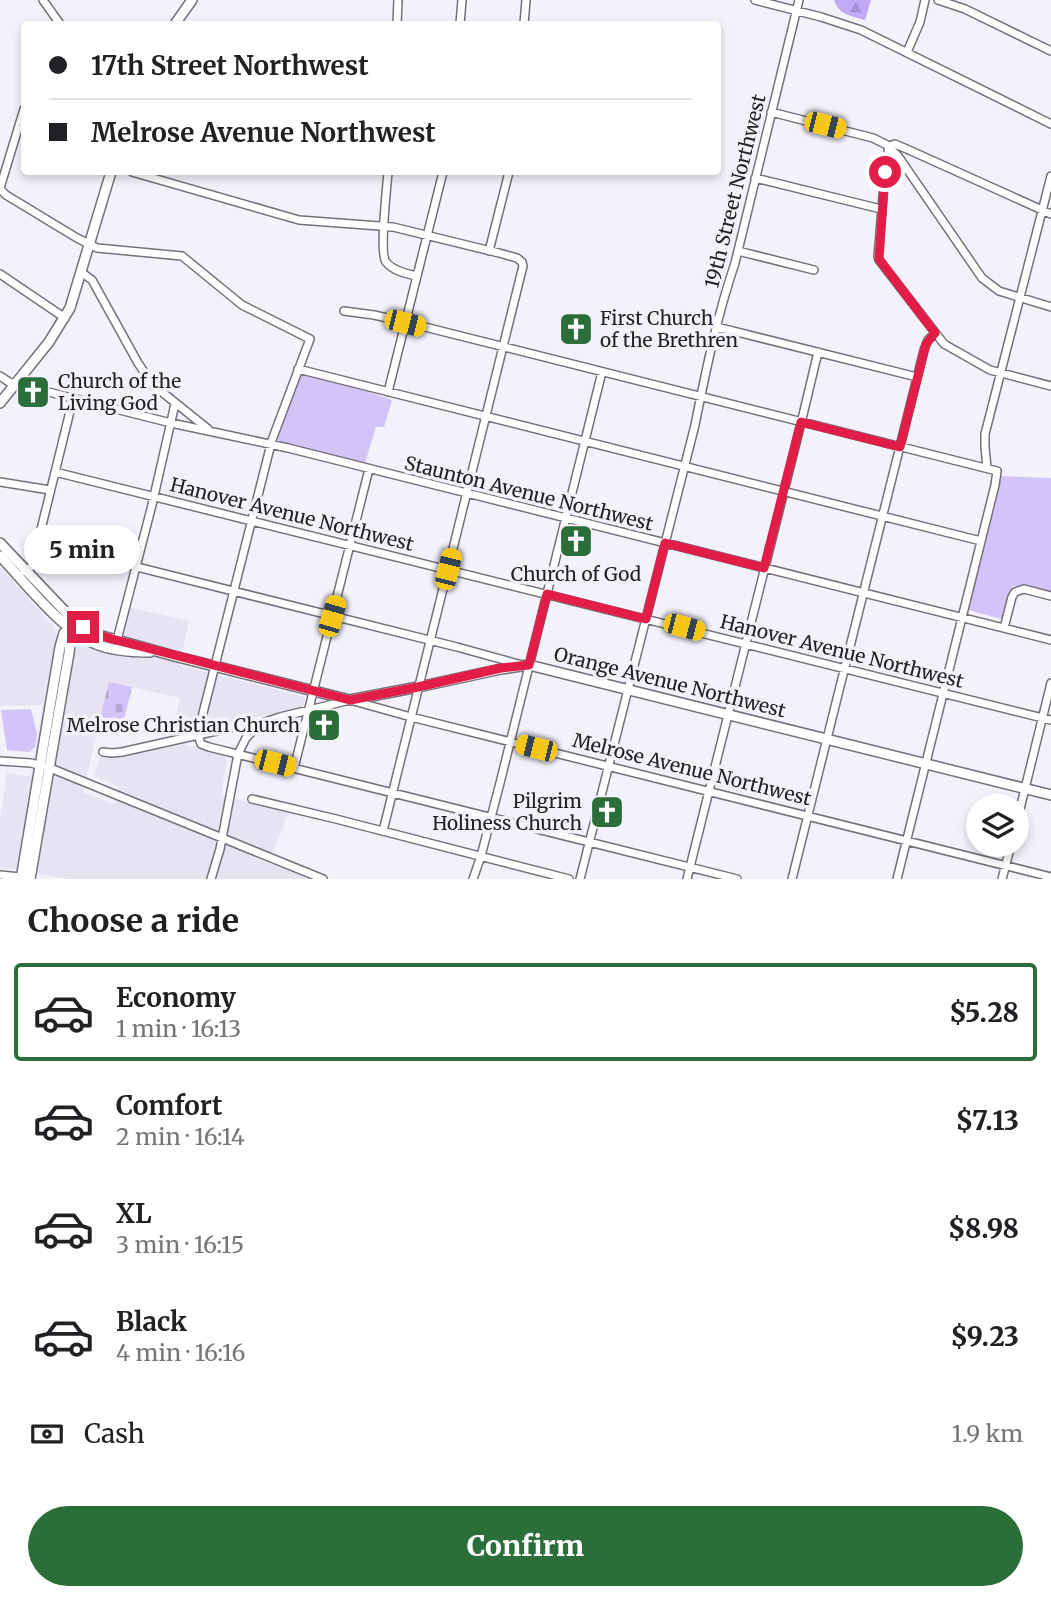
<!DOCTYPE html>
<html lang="en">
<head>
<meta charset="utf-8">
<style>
  :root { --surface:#fff; --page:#f6f6f6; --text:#202124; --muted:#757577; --line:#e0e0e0; --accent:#2b6e39 }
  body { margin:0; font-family:Merriweather,serif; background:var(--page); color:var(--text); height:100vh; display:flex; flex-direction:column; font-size:26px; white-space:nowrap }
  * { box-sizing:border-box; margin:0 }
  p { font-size:23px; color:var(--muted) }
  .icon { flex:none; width:38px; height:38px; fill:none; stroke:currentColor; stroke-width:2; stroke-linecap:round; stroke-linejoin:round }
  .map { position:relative; height:879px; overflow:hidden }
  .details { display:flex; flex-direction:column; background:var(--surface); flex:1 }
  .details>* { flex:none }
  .banner { position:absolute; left:21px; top:21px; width:700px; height:154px; border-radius:7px; box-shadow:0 4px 10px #0003; display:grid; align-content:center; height:154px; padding:0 28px; background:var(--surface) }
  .fabs { position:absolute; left:966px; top:794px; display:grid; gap:14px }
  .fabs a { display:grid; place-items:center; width:63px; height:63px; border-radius:50%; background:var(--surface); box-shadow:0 4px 10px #0003; font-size:35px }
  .end { position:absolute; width:32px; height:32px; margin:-16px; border:9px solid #e11d48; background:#fff; box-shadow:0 0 0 4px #fff }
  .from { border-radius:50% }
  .bubble { position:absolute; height:49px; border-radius:24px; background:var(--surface); box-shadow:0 4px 10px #0003; font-size:23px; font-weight:800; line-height:49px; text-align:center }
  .car { position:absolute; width:21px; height:42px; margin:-21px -10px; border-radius:9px; box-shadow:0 0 5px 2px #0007; background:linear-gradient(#f5c518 24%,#345 0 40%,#f5c518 0 76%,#345 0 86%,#f5c518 0) }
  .banner b { display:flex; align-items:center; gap:24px; height:66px; font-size:26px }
  .banner b+b { border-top:2px solid var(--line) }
  .banner i { width:18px; height:18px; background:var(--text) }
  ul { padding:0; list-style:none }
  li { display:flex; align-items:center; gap:21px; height:98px; margin:0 14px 10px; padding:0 14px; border:4px solid transparent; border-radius:7px }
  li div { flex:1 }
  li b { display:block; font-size:26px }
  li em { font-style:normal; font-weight:800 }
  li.active { border-color:var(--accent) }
  li>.icon { width:63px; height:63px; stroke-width:1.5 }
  h2 { padding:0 28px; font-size:32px; line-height:84px }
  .pay { display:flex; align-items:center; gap:18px; height:77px; padding:0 28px; font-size:26px }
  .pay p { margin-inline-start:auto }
  .cta { display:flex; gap:14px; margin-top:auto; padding:14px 28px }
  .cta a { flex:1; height:80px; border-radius:42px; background:var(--accent); color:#fff; font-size:28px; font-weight:800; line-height:80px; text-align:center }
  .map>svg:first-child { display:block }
  .built { fill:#e7e3f3 }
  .forest { fill:url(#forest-firs) }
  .cemetery { fill:url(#cemetery-stones) }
  .green { fill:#d2c3f9 }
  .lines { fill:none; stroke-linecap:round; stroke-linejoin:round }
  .minor-casing { stroke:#74717a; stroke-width:10 }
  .major-casing { stroke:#74717a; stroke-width:12 }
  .minor { stroke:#fff; stroke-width:7 }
  .major { stroke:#fff; stroke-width:9 }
  .route { stroke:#e11d48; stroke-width:9 }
  .labels { text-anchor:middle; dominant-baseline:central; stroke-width:7; stroke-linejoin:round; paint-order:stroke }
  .street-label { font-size:19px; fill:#222125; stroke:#f3f1fa }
  .poi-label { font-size:19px; fill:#222125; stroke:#f3f1fa; text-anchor:start }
</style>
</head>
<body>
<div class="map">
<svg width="1051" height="879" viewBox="0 0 1051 879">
  <defs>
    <pattern id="forest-firs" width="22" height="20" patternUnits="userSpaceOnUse" patternTransform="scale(1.75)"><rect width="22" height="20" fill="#c2a8f9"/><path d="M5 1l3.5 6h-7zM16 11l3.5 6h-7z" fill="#a690d5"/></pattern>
    <pattern id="cemetery-stones" width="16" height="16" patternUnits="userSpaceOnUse" patternTransform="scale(1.75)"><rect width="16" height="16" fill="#d2c3f9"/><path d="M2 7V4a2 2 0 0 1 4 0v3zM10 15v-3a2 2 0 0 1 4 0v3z" fill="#b4a7d5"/></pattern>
  </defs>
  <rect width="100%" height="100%" fill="#f3f1fa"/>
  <path class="built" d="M0 567 54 627 56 634 54 652 73 655 74 649 78 646 83 645 96 650 117 655 128 607 189 621 179 665 305 697 303 707 171 736 180 698 109 682 83 792 115 804 118 786 94 776 100 758H115L182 744 221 754 226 757 227 761 221 795 289 812 269 861 314 879H67L14 869H0V819L7 773 31 777 43 705 0 706Z"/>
  <path class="forest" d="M834 0H871L865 20C851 16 839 15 834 0Z"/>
  <path class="cemetery" d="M109 682 132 687 124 720 98 725Z"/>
  <path class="green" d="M301 374 365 391 392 400 384 427H376L365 463 278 441V435L297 378Z
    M1000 476 1051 478V593L1020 586H1012L1002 619 968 610Z
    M31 709 37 734 35 747 29 752 7 750 1 710Z"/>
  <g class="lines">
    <g class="minor-casing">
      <path id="minor" d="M43 0 60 24
        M755 0 821 17 861 30 1051 124
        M938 0 965 9 1051 51
        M397 24 398 0
        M460 24 462 0
        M524 24 526 0
        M907 52 920 22 925 0
        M771 112 873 138 887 145 898 156 982 278 999 291 1051 307
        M889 146 885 172 878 257 879 260 944 344 990 370 1051 386
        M889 146 895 144 909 150 1051 214
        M132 172 299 220 393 227 499 253 517 258 522 262 523 266 383 831
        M388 172C387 187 379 253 386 262 393 271 407 274 417 276
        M755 178 881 209
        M0 188 24 109
        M0 189 6 195 77 238 97 248 182 256 242 305 310 339 272 440 204 709 198 735 201 744 209 747 737 879
        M489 251 509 172
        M738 251 814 270
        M81 272 92 280 138 363 152 384 208 429
        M0 274 65 318
        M344 311 374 315 405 322 997 471 995 485 897 879
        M717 327 917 377
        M298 369 981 541
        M0 376 9 382 171 423 288 448 1051 640
        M388 392 443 172
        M987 468 985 447V434L1051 176
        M55 472 1051 720
        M0 482 50 490
        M37 542 457 647 522 665
        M24 571 31 567 33 562 73 399
        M1004 628 1012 597 1015 592 1024 589 1051 596
        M117 640 152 505 175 404
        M103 752 112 753 122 752 234 727
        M0 761 31 763 50 768 323 879
        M294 768 369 469
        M252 799 336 819 569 879
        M1017 821 1051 683
        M0 875 21 877
        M211 879 220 849 238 754 246 738 256 728 262 723 280 717 350 700 411 717 1051 877
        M473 879 481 856 500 783 602 372
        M580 879 695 425C706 370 717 316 735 263L799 0
        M687 879 802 419 818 352
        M792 879 924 350 928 340 935 333
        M1002 879 1011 845"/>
    </g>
    <g class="major-casing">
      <path id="major" d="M175 24 192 0
        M0 403 49 342 70 308 111 172
        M0 543 74 621 95 634 174 656 350 700 418 687 501 669 529 665 1051 795
        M0 556C26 583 62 631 96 644 113 651 132 652 150 652
        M21 879 60 647 64 633 71 630
        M30 879 69 653 71 630 68 615"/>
    </g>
    <use href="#minor" class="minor"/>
    <use href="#major" class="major"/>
  </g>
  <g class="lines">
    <path class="route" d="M83 627 96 634 112 639 350 700 418 687 501 668 529 665 547 594 646 619 665 543 764 568 801 422 900 447 926 344 935 333 879 259 885 172"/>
  </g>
  <defs>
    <g id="church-square" transform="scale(1.75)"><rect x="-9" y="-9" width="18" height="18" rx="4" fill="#2b6e39" stroke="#f3f1fa"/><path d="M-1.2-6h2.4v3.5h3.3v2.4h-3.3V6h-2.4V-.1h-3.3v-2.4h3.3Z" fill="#fff"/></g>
  </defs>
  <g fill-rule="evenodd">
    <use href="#church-square" x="576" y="329"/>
    <use href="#church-square" x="33" y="392"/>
    <use href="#church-square" x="576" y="541"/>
    <use href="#church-square" x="324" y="725"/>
    <use href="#church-square" x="607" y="812"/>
  </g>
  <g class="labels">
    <g class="street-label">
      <text transform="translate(735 191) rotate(-76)">19th Street Northwest</text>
      <text transform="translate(529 493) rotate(14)">Staunton Avenue Northwest</text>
      <text transform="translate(292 514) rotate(14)">Hanover Avenue Northwest</text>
      <text transform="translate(842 651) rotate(14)">Hanover Avenue Northwest</text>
      <text transform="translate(670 682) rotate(14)">Orange Avenue Northwest</text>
      <text transform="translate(692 769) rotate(14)">Melrose Avenue Northwest</text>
    </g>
    <g class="poi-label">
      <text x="600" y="318">First Church<tspan x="600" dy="22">of the Brethren</tspan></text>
      <text x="58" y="381">Church of the<tspan x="58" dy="22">Living God</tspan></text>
      <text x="576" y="574" text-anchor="middle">Church of God</text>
      <text x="300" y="725" text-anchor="end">Melrose Christian Church</text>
      <text x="582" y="801" text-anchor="end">Pilgrim<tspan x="582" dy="22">Holiness Church</tspan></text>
    </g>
  </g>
</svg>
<div class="fabs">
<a><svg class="icon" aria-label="layers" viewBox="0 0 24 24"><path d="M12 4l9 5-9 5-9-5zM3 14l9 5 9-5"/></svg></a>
</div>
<i class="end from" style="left:885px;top:172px"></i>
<i class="end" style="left:83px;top:627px"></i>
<div class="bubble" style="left:24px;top:525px;width:116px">5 min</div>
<i class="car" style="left:825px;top:125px;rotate:104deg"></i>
<i class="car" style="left:405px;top:323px;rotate:104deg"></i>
<i class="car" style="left:448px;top:569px;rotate:14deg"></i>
<i class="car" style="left:332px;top:616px;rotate:16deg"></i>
<i class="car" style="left:684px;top:627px;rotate:105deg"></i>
<i class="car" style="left:536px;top:748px;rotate:284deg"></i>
<i class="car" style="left:275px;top:763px;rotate:104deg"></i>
<div class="banner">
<b><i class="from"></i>17th Street Northwest</b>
<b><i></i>Melrose Avenue Northwest</b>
</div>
</div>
<section class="details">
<h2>Choose a ride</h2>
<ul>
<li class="active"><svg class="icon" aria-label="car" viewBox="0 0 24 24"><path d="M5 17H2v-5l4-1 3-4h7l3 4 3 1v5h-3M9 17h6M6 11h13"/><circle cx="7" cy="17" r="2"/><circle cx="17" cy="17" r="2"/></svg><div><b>Economy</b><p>1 min · 16:13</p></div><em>$5.28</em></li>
<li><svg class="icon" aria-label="car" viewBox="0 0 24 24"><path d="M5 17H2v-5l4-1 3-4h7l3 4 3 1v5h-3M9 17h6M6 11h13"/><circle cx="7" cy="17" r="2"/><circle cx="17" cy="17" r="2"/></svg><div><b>Comfort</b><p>2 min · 16:14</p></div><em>$7.13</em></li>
<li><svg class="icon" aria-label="car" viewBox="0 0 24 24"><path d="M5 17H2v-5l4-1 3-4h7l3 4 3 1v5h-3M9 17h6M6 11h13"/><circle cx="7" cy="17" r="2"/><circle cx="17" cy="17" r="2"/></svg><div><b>XL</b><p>3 min · 16:15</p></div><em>$8.98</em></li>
<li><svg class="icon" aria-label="car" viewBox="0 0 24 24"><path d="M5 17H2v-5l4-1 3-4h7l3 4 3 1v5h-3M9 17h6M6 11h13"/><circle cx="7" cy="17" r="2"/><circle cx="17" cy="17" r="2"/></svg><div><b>Black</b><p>4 min · 16:16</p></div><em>$9.23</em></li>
</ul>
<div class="pay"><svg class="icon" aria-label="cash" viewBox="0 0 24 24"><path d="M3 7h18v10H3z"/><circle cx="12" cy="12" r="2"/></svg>Cash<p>1.9 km</p></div>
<div class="cta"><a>Confirm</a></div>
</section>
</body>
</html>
